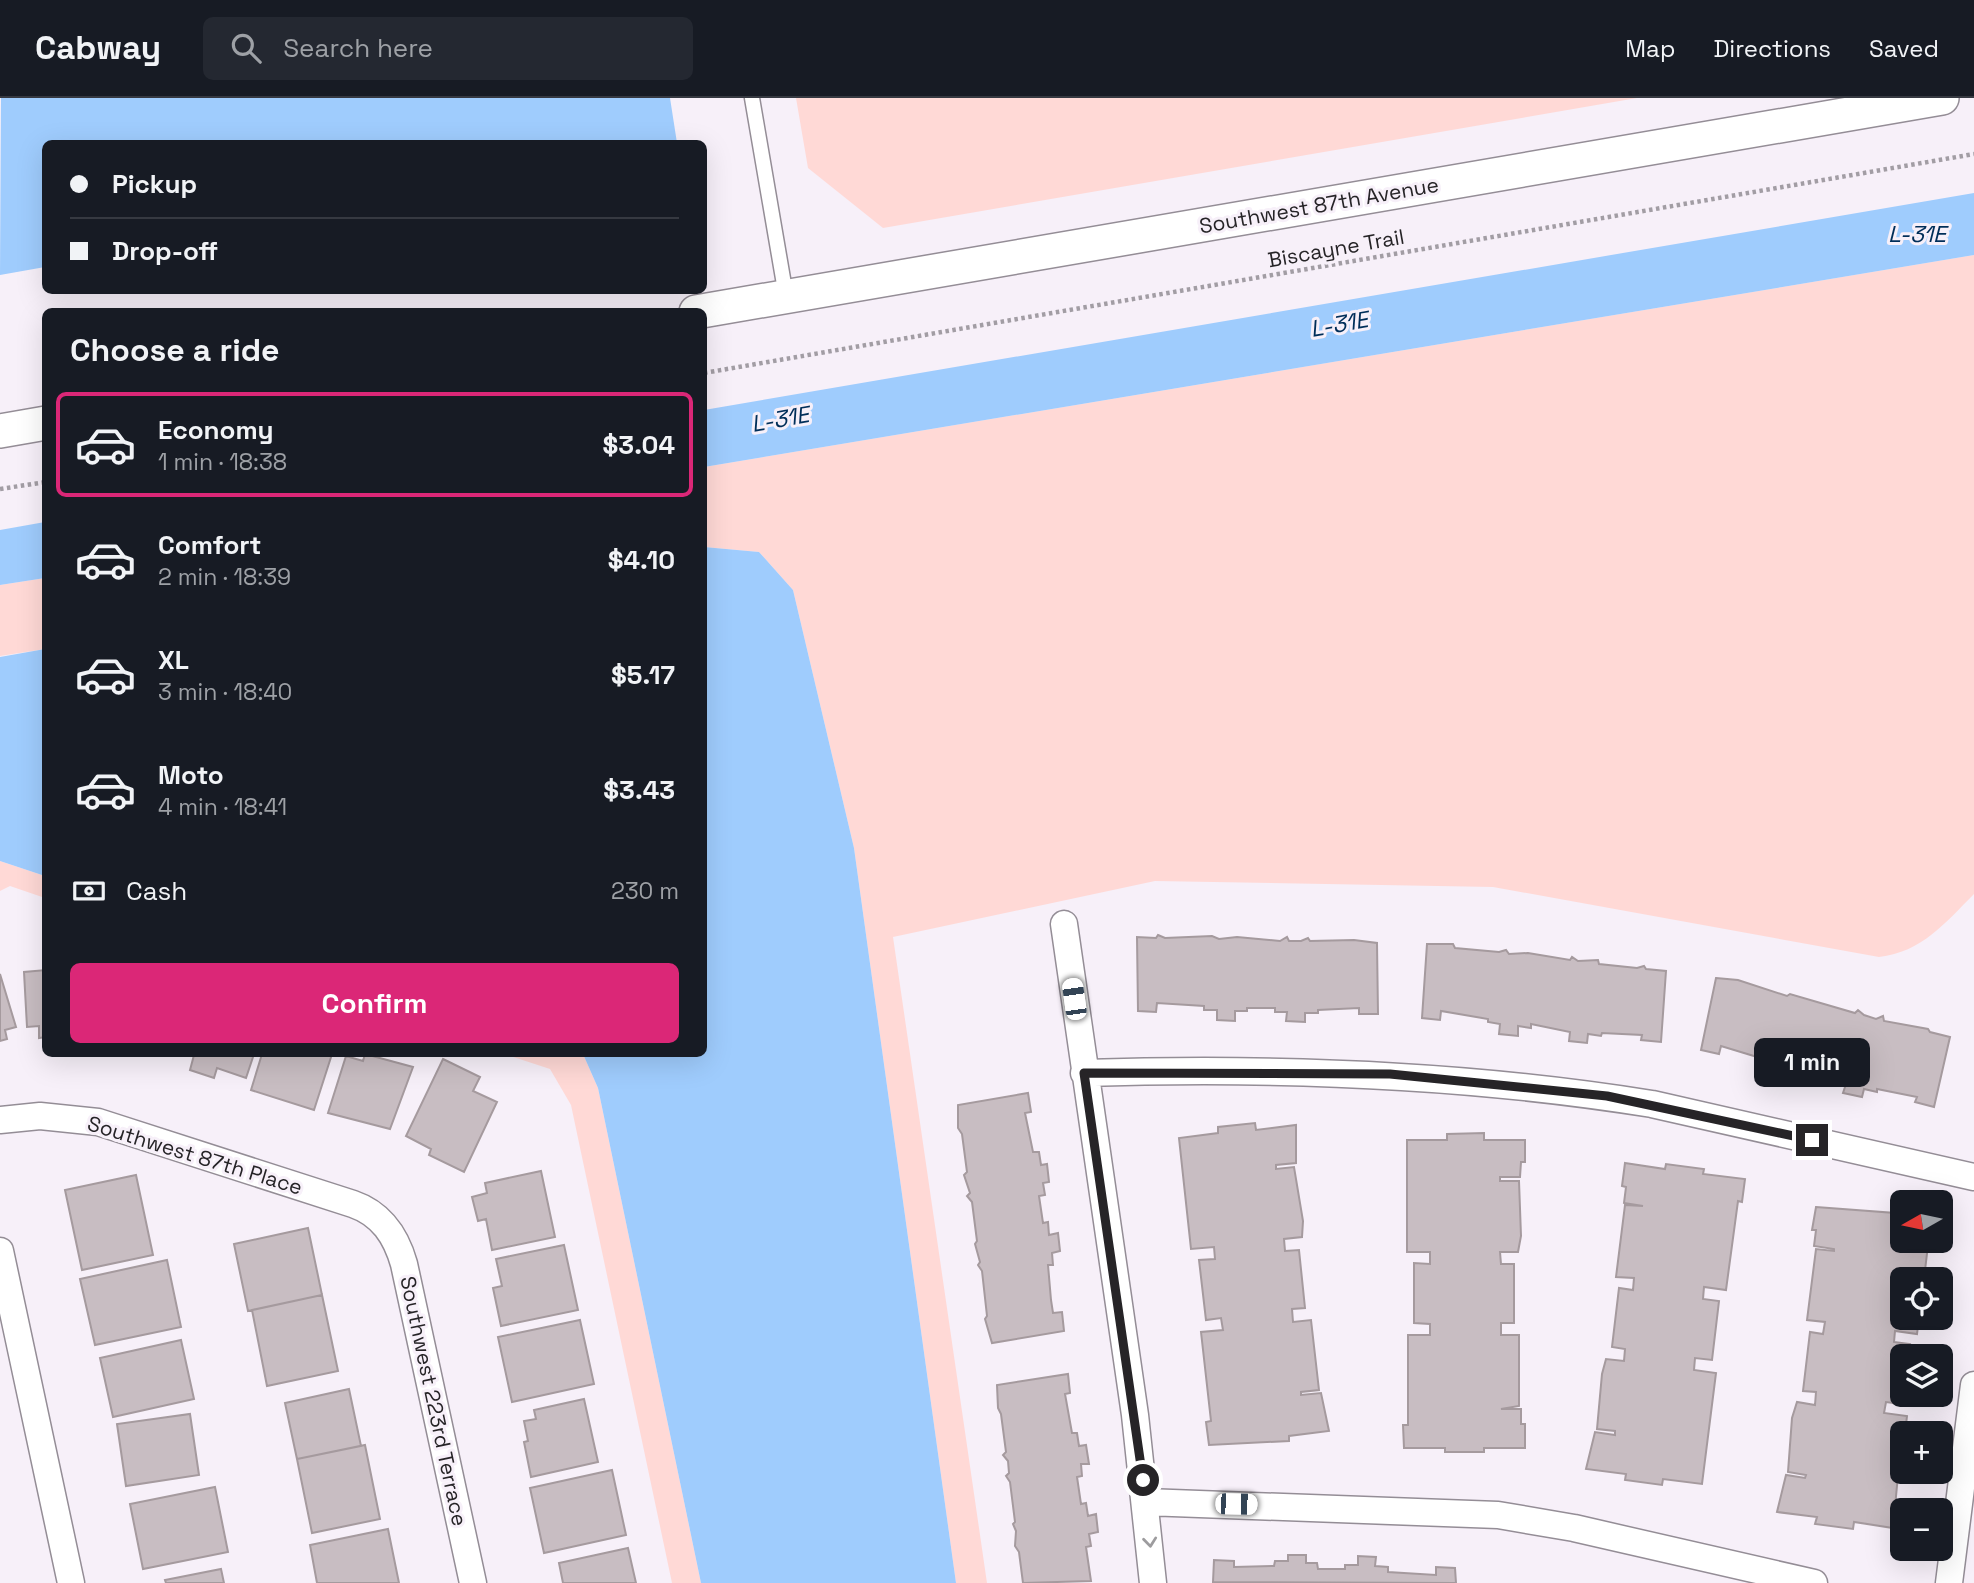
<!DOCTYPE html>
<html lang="en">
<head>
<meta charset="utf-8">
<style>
  :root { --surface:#171b24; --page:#242831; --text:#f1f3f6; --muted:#9ea1a6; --line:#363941; --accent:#db2777 }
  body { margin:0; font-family:"Space Grotesk",sans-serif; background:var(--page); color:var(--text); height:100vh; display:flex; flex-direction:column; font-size:26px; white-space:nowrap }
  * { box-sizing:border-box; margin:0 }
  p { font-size:23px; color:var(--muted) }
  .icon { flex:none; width:38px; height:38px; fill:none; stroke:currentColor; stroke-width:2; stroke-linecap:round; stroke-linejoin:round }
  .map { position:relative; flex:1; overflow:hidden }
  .drawer { position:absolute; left:42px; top:210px; width:665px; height:749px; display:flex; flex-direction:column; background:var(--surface); border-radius:10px; box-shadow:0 7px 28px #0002 }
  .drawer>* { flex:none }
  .top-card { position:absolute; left:42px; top:42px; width:665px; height:154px; border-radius:10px; box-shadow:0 7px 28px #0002; display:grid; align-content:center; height:154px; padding:0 28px; background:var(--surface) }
  .needle { width:46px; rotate:261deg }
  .buttons { position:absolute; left:1890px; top:1092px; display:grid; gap:14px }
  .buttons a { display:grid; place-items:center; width:63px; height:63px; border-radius:10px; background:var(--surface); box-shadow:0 7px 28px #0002; font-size:35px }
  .end { position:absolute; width:32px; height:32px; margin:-16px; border:9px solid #262427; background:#fff; box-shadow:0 0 0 4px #fff }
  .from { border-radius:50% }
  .bubble { position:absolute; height:49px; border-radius:10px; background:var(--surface); box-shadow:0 7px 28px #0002; font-size:23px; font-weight:800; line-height:49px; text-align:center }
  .car { position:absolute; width:21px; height:42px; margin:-21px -10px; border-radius:9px; box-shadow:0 0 5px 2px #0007; background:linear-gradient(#fff 24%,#345 0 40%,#fff 0 76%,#345 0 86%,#fff 0) }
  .top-card b { display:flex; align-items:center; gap:24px; height:66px; font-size:26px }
  .top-card b+b { border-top:2px solid var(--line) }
  .top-card i { width:18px; height:18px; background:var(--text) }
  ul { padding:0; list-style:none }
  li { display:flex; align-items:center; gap:21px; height:105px; margin:0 14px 10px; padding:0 14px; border:4px solid transparent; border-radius:10px }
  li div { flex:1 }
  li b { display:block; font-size:26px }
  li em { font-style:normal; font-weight:800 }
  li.current { border-color:var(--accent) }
  li>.icon { width:63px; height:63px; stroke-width:1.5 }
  h2 { padding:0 28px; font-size:32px; line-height:84px }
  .pay { display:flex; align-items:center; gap:18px; height:77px; padding:0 28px; font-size:26px }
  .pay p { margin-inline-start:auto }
  .primary-button { display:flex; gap:14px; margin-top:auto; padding:14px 28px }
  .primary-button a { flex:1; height:80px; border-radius:10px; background:var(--accent); color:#fff; font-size:28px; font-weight:800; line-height:80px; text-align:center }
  header { display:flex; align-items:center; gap:42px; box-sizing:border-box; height:98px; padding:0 35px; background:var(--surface); border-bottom:2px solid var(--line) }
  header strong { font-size:33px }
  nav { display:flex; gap:38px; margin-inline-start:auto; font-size:24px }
  .search { width:490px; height:63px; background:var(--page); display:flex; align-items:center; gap:18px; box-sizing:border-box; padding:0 24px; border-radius:10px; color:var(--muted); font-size:26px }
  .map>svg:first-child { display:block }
  .green { fill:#ffd9d6 }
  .water { fill:#9fccfd }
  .building { fill:#c8bdc2; stroke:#a59a9e; stroke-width:2 }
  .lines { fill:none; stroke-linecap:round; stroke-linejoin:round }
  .service-casing { stroke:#948d96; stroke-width:17 }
  .minor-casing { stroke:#948d96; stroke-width:29 }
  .tertiary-casing { stroke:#948d96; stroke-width:36 }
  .path { stroke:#a29da4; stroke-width:4.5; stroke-dasharray:3.5 3.5; stroke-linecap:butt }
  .service { stroke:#fff; stroke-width:14 }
  .minor { stroke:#fff; stroke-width:26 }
  .tertiary { stroke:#fff; stroke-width:33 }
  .oneway { stroke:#9d9c9e }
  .route { stroke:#262427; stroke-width:9 }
  .labels { text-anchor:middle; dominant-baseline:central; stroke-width:6; stroke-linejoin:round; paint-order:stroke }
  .street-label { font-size:21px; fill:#262427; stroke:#f7f0f9 }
  .water-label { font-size:23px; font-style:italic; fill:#002e59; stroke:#f7f0f9 }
</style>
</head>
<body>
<header>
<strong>Cabway</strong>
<div class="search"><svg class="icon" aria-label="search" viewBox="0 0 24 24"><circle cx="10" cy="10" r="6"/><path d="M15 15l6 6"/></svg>Search here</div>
<nav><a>Map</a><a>Directions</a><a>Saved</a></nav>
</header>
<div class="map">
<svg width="1974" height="1485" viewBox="0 0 1974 1485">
  <rect width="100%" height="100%" fill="#f7f0f9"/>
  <path class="green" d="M796 0H1637L883 130 808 70Z
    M1974 157V796C1945 825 1922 854 1879 859L1493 789 1155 783 893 839 987 1485H956L854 750 793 492 759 454 704 449V369Z
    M45 480V551L0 558V487Z
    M0 763 45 778V800L10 788 0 793Z
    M504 956H583L598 990 701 1485H672L571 1007 550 971Z"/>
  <path class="water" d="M1 0H670L677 45 46 46 45 169 0 177Z
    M1974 95V157L704 369V312Z
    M45 424V480L0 487V432Z
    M704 449 759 454 793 492 854 750 956 1485H701L598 990 583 956H704Z
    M45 551H46L45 778 0 763V559Z"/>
  <path class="building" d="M1158 837 1165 840 1212 838 1219 841 1237 839 1280 843 1287 839 1289 843H1301L1308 840 1310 843 1354 842 1377 845 1378 916H1359V910L1318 912V915H1305V924L1286 923 1287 914H1275V910H1247V913H1235V923L1217 922V912H1204V908L1157 905 1156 914 1138 913 1137 839 1156 840Z
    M1427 846H1453L1455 850 1499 854 1506 852 1509 856 1528 855 1570 862 1572 859 1578 863 1598 862 1599 866 1637 870 1644 868 1646 871 1666 873 1661 944 1641 942 1642 937 1602 935 1601 938 1588 936 1587 945 1569 943 1570 934 1531 926V930L1518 928V938L1499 936 1500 926 1488 924V921L1441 913 1440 922 1422 920Z
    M46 872V939L39 940V928L27 929 24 874Z
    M0 876 16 929 5 932 7 941 0 943Z
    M1716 880 1738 882 1787 898 1790 896 1855 915 1858 912 1864 917 1876 921 1883 918 1884 923 1928 931 1930 934 1950 939 1934 1009 1915 1004 1917 999 1877 991V994L1864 991 1862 999 1843 995 1846 986 1808 973V976L1795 973 1793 982 1776 978 1778 968 1766 965 1767 962 1721 948 1719 956 1701 952Z
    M190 956H254L246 980 217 970 214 980 190 972 194 957Z
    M262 956H332L314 1012 251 992Z
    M365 956 413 969 390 1031 328 1015 346 958 363 963Z
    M443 961 480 979 473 993 497 1004 464 1074 429 1057 431 1051 406 1038Z
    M1028 995 1031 1014 1025 1015 1033 1054H1039L1041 1067 1047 1066 1049 1084 1043 1085 1045 1097 1039 1098 1043 1125 1048 1124 1049 1137 1058 1135 1060 1153 1052 1155 1053 1167H1048L1051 1202 1053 1215 1062 1214 1064 1233 992 1245 985 1221 987 1218 982 1173 978 1167 980 1164 975 1146 977 1143 972 1104 967 1098 970 1095 964 1077 967 1074 962 1036 958 1030V1007Z
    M1255 1025 1256 1032 1296 1027V1065L1276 1067V1071L1294 1069 1303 1123 1302 1139 1284 1141 1285 1153 1299 1152 1305 1210 1292 1211 1293 1224 1311 1222 1319 1292 1301 1294V1297L1321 1295 1329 1333 1289 1338V1343L1209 1347 1206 1324 1211 1323 1201 1234 1223 1232 1221 1220 1206 1222 1199 1162 1215 1161 1214 1149 1191 1151 1179 1040 1218 1035V1029Z
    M1484 1035V1042H1525V1064H1521L1520 1079H1500V1083H1519L1521 1138 1518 1154H1500L1501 1166H1514V1225H1501V1237H1519V1308L1501 1311H1521V1326H1525V1350H1484V1354H1445V1350H1404L1403 1327H1408V1237H1430V1226L1414 1225V1165L1430 1166V1154H1407V1042H1447V1036Z
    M1625 1065 1665 1071 1666 1066 1704 1071 1703 1076 1745 1081 1742 1104 1738 1103 1726 1192 1704 1189 1703 1201 1719 1203 1712 1262 1695 1260 1694 1272 1716 1275 1702 1386 1663 1381 1662 1387 1625 1382 1626 1376 1586 1371 1595 1334 1615 1337V1333L1597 1331 1602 1276 1606 1261 1624 1263 1625 1251 1612 1249 1619 1190 1633 1192 1634 1180 1616 1179 1625 1107 1643 1108 1624 1105 1626 1089 1622 1088Z
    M541 1073 555 1139 492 1152 486 1121 478 1123 472 1099 487 1095 485 1085Z
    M136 1077 153 1157 82 1172 65 1092Z
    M1816 1109 1895 1115 1894 1119 1902 1120V1143H1933V1147H1928L1924 1181H1902V1220H1919L1917 1236 1895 1233 1894 1244 1910 1246 1908 1258H1902V1306L1886 1304 1884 1315 1907 1318 1905 1335H1902L1893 1430 1854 1424 1853 1431 1815 1426 1817 1419 1777 1414 1786 1377 1805 1380 1806 1377 1788 1374 1792 1320 1797 1304 1815 1307 1816 1294 1803 1293 1810 1234 1823 1236 1825 1224 1807 1222 1816 1151 1834 1153V1151L1814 1148 1816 1132H1812Z
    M308 1130 322 1197 248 1213 234 1146Z
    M564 1147 578 1212 501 1228 493 1190 502 1188 496 1161Z
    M167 1162 181 1229 95 1247 80 1181Z
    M322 1197 338 1273 267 1288 252 1212Z
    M580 1222 594 1286 512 1304 498 1239Z
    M181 1242 194 1301 113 1319 100 1260Z
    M1068 1276 1070 1295 1065 1296 1072 1335H1077L1079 1348 1086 1347 1089 1366H1081L1082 1378 1077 1379 1081 1406 1086 1405 1088 1418 1096 1416 1098 1434 1089 1436 1091 1448 1086 1449 1091 1483 1023 1485 1019 1454 1015 1448 1016 1433 1013 1426 1015 1424 1010 1384 1006 1378 1009 1375 1008 1363 1003 1357 1006 1354 1001 1316 998 1310 997 1287Z
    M349 1291 361 1348 297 1361 285 1305Z
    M584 1301 598 1364 531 1379 524 1344 528 1343 524 1323 536 1321 534 1312Z
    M190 1316 199 1377 126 1388 117 1326Z
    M365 1347 380 1421 312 1435 297 1361Z
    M612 1372 626 1437 544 1455 530 1390Z
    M215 1389 228 1454 143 1471 130 1406Z
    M388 1431 399 1485H317L310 1447Z
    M628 1450 636 1485H563L559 1465Z
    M1288 1457H1306V1465H1317L1318 1471H1345V1467H1358V1458L1376 1459 1375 1468 1388 1469V1474L1436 1477V1469L1455 1470 1456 1485 1213 1484 1214 1462 1234 1463V1469L1274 1468 1275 1463H1288Z
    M221 1471 224 1485H166L165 1482Z"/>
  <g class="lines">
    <g class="service-casing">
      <path id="service" d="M752 0 786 198"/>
    </g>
    <g class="minor-casing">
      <path id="minor" d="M1064 826 1135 1317 1153 1485
        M1084 975C1273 969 1465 976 1652 1006L1974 1079
        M0 1022 40 1018 98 1024 353 1106C382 1116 396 1138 404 1166L473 1485
        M0 1153 71 1485
        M1146 1404 1498 1417 1574 1430 1814 1485
        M1949 1485 1974 1287"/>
    </g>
    <g class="tertiary-casing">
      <path id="tertiary" d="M696 214 1942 0
        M0 333 46 325"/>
    </g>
    <path class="path" d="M704 275 1974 56
      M0 391 46 384"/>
    <use href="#service" class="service"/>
    <use href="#minor" class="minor"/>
    <use href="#tertiary" class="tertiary"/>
  </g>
  <defs><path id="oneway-chevron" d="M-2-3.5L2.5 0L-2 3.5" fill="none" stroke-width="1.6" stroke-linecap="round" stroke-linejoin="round" transform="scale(1.75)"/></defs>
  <use class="oneway" href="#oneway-chevron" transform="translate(1150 1444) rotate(84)"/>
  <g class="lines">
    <path class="route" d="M1143 1382 1084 975 1390 976 1607 998 1812 1042"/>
  </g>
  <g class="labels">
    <g class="street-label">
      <text transform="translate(1319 107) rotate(-10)">Southwest 87th Avenue</text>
      <text transform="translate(1336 150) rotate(-10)">Biscayne Trail</text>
      <text transform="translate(195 1057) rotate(17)">Southwest 87th Place</text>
      <text transform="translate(434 1303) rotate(78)">Southwest 223rd Terrace</text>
    </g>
    <g class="water-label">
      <text x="1917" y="136">L-31E</text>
      <text transform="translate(1339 226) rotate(-10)">L-31E</text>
      <text transform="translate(780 321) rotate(-10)">L-31E</text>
    </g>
  </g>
</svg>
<div class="buttons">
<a><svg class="needle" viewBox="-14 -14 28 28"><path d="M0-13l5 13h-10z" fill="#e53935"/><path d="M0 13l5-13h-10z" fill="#9ea1a6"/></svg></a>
<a><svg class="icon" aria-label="locate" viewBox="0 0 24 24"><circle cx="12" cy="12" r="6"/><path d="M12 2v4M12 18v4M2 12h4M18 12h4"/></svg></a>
<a><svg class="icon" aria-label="layers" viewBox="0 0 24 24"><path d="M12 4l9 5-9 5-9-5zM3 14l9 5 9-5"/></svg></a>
<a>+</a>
<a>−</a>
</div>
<i class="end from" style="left:1143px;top:1382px"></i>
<i class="end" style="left:1812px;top:1042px"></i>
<div class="bubble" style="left:1754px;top:940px;width:116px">1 min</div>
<i class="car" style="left:1074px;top:901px;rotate:352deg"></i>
<i class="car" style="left:1236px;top:1406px;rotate:91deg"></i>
<div class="top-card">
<b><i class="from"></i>Pickup</b>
<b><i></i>Drop-off</b>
</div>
<section class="drawer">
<h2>Choose a ride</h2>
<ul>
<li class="current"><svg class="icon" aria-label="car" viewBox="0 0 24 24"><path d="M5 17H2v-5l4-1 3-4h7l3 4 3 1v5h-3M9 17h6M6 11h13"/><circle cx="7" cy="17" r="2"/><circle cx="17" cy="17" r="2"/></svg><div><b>Economy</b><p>1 min · 18:38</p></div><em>$3.04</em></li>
<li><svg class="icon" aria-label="car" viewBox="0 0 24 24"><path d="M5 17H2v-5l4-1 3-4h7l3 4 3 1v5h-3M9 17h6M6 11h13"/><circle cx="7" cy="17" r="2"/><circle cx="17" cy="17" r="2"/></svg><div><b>Comfort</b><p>2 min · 18:39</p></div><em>$4.10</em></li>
<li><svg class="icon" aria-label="car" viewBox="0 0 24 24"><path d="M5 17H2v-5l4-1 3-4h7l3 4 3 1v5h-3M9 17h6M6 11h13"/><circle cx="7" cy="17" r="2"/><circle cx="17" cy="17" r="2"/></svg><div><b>XL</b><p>3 min · 18:40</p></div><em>$5.17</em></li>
<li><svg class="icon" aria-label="car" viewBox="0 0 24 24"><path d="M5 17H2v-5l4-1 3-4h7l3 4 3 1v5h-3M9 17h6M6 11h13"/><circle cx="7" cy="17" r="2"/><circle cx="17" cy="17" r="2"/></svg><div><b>Moto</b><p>4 min · 18:41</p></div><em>$3.43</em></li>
</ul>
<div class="pay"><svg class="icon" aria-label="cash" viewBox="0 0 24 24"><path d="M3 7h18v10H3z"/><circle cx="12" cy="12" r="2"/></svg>Cash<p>230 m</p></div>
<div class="primary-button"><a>Confirm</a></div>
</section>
</div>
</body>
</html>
